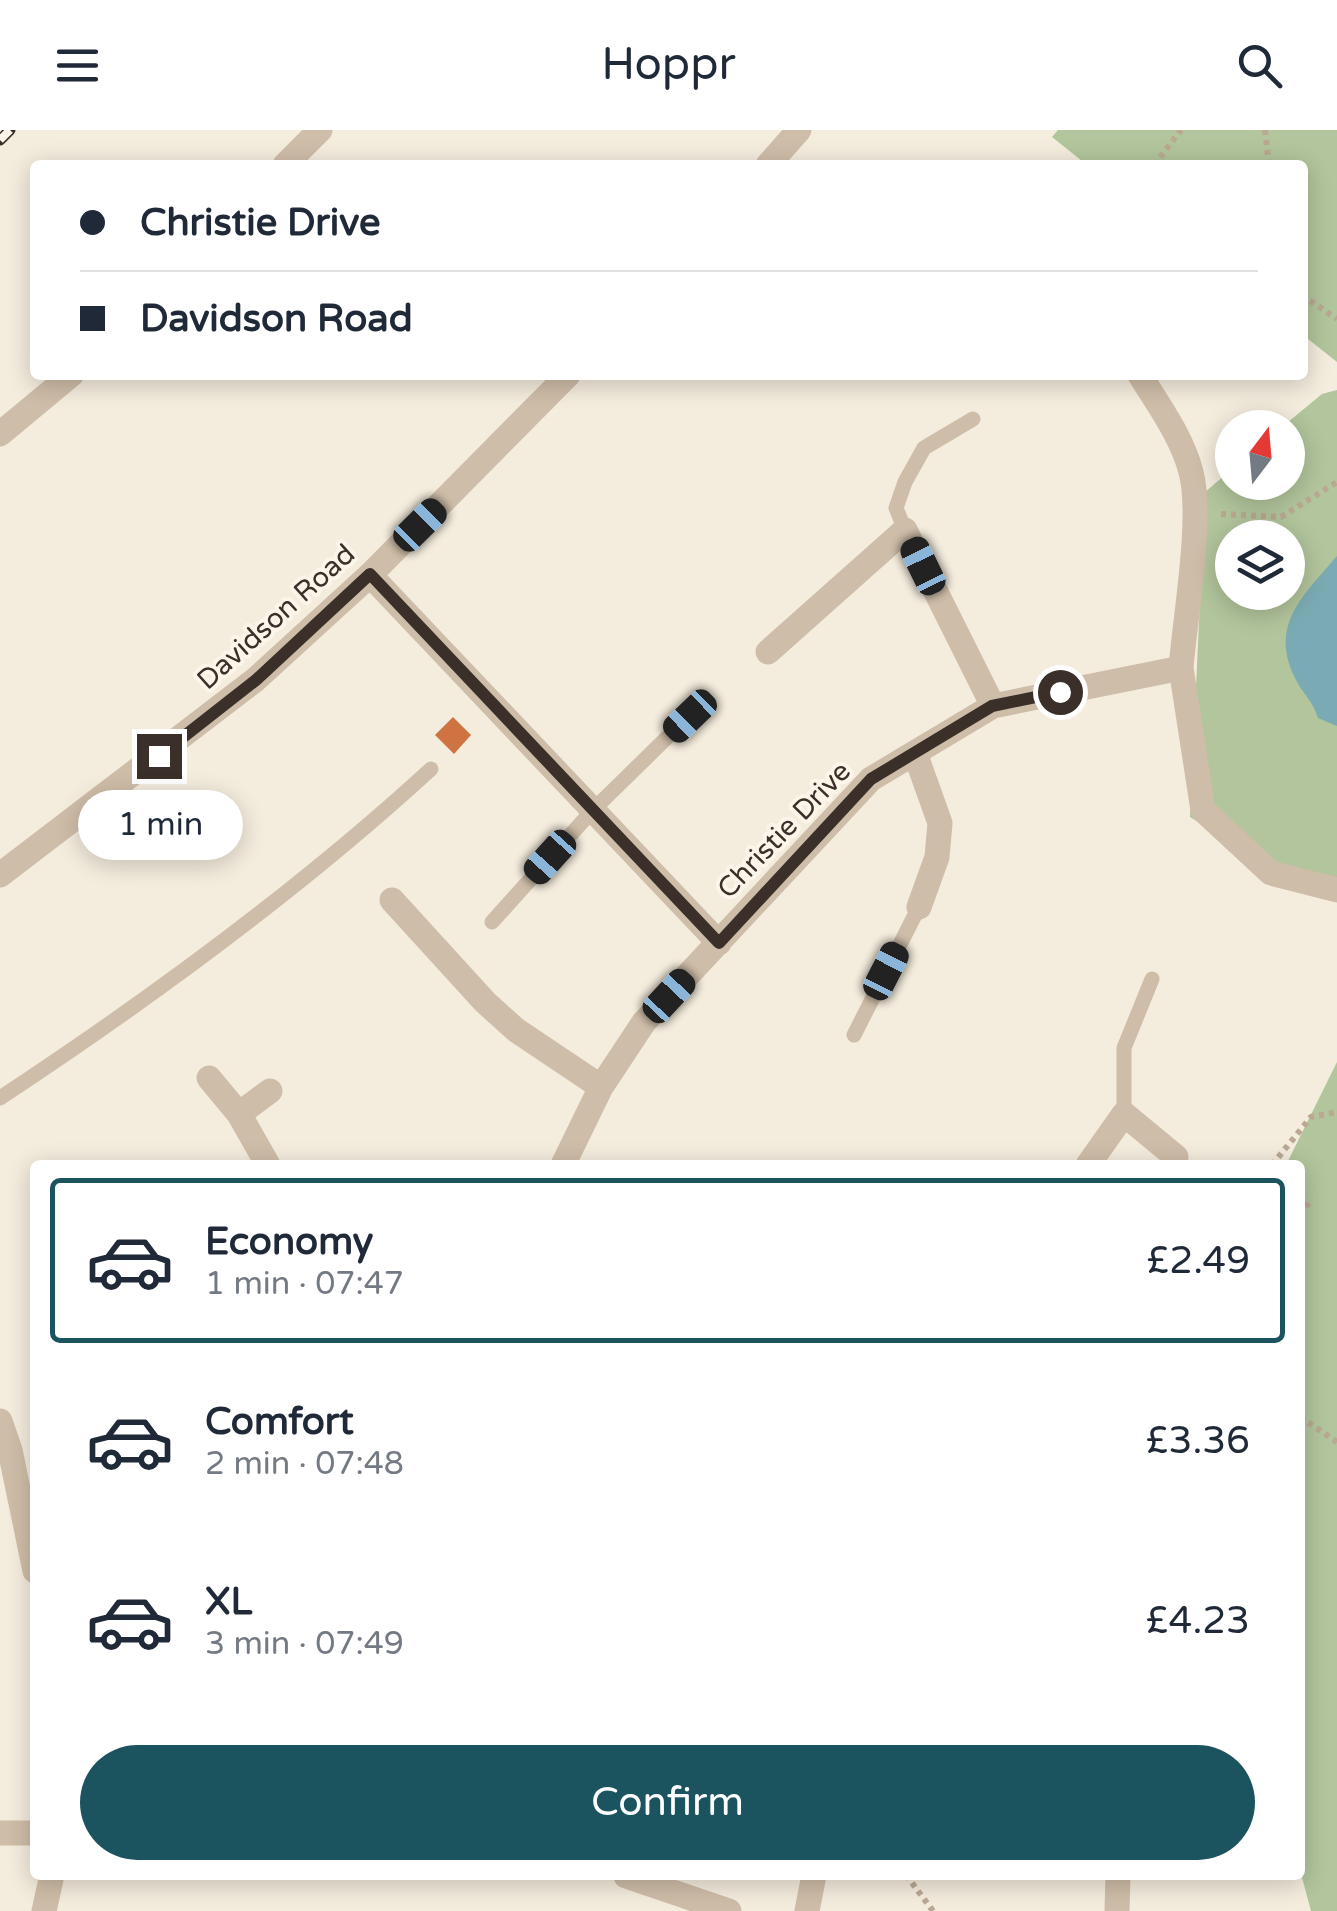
<!DOCTYPE html>
<html lang="en">
<head>
<meta charset="utf-8">
<style>
  :root { --surface:#fff; --page:#f2f2f3; --text:#1f2937; --muted:#747a83; --line:#e0e1e3; --accent:#1b535f }
  body { margin:0; font-family:"Varela Round",sans-serif; background:var(--page); color:var(--text); height:100vh; display:flex; flex-direction:column; font-size:38px; white-space:nowrap }
  * { box-sizing:border-box; margin:0 }
  p { font-size:32px; color:var(--muted) }
  .icon { flex:none; width:55px; height:55px; fill:none; stroke:currentColor; stroke-width:2; stroke-linecap:round; stroke-linejoin:round }
  .map { position:relative; flex:1; overflow:hidden }
  .side { position:absolute; left:30px; top:1030px; width:1275px; height:720px; display:flex; flex-direction:column; background:var(--surface); border-radius:10px; box-shadow:0 5px 25px #0003 }
  .side>* { flex:none }
  .hud { position:absolute; left:30px; top:30px; width:1278px; height:220px; border-radius:10px; box-shadow:0 5px 25px #0003; display:grid; align-content:center; height:220px; padding:0 50px; background:var(--surface) }
  .needle { width:65px; rotate:16deg }
  .fabs { position:absolute; left:1215px; top:280px; display:grid; gap:20px }
  .fabs a { display:grid; place-items:center; width:90px; height:90px; border-radius:50%; background:var(--surface); box-shadow:0 5px 25px #0003; font-size:50px }
  .end { position:absolute; width:45px; height:45px; margin:-22px; border:12px solid #3a3029; background:#fff; box-shadow:0 0 0 5px #fff }
  .from { border-radius:50% }
  .bubble { position:absolute; height:70px; border-radius:35px; background:var(--surface); box-shadow:0 5px 25px #0003; font-size:32px; font-weight:600; line-height:70px; text-align:center }
  .car { position:absolute; width:30px; height:60px; margin:-30px -15px; border-radius:12px; box-shadow:0 0 8px 2px #0007; background:linear-gradient(#222 24%,#8ab4d8 0 40%,#222 0 76%,#8ab4d8 0 86%,#222 0) }
  .hud b { display:flex; align-items:center; gap:35px; height:95px; font-size:38px }
  .hud b+b { border-top:2px solid var(--line) }
  .hud i { width:25px; height:25px; background:var(--text) }
  ul { padding:18px 0 0; list-style:none }
  li { display:flex; align-items:center; gap:30px; height:165px; margin:0 20px 15px; padding:0 30px; border:5px solid transparent; border-radius:10px }
  li div { flex:1 }
  li b { display:block; font-size:38px }
  li em { font-style:normal; font-weight:600 }
  li.selected { border-color:var(--accent) }
  li>.icon { width:90px; height:90px; stroke-width:1.5 }
  .primary-button { display:flex; gap:20px; margin-top:auto; padding:20px 50px }
  .primary-button a { flex:1; height:115px; border-radius:60px; background:var(--accent); color:#fff; font-size:40px; font-weight:600; line-height:115px; text-align:center }
  header { display:flex; justify-content:space-between; align-items:center; height:130px; padding:0 50px; background:var(--surface); font-size:45px; font-weight:600 }
  .map>svg:first-child { display:block }
  .green { fill:#b2c59c; fill-rule:evenodd }
  .water { fill:#7aabb4 }
  .building { fill:#ce7442 }
  .lines { fill:none; stroke-linecap:round; stroke-linejoin:round }
  .path { stroke:#baa892; stroke-width:6; stroke-dasharray:5 5; stroke-linecap:butt }
  .service { stroke:#cebda8; stroke-width:15 }
  .minor { stroke:#cebda8; stroke-width:25 }
  .tertiary { stroke:#cebda8; stroke-width:25 }
  .rail-casing { stroke:#3a3029; stroke-width:11 }
  .rail { stroke:#fbf5ea; stroke-width:8; stroke-dasharray:22; stroke-linecap:butt }
  .route { stroke:#3a3029; stroke-width:12 }
  .labels { text-anchor:middle; dominant-baseline:central; stroke-width:8; stroke-linejoin:round; paint-order:stroke }
  .street-label { font-size:28px; fill:#3a3029; stroke:#fbf5ea }
</style>
</head>
<body>
<header><svg class="icon" aria-label="menu" viewBox="0 0 24 24"><path d="M4 6h16M4 12h16M4 18h16"/></svg>Hoppr<svg class="icon" aria-label="search" viewBox="0 0 24 24"><circle cx="10" cy="10" r="6"/><path d="M15 15l6 6"/></svg></header>
<div class="map">
<svg width="1337" height="1781" viewBox="0 0 1337 1781">
  <rect width="100%" height="100%" fill="#f4ecdd"/>
  <path class="green" d="M1058 0H1337V232L1303 205 1302 35H1087L1052 7Z
    M1337 260V754L1274 738 1190 687 1205 362 1232 339V352H1288V298L1282 297 1322 264ZM1232 408H1288V462H1232Z
    M1337 932V1781H1311L1300 1740V1035H1286Z"/>
  <path class="water" d="M1337 426V596L1318 588C1313 571 1302 563 1295 548 1268 494 1305 464 1337 426Z"/>
  <path class="building" d="M453 587 471 605 454 624 435 605Z"/>
  <g class="lines">
    <path class="path" d="M1265 0 1269 35
      M1154 35 1181 0
      M1302 165 1337 189
      M1221 384 1281 387 1337 352
      M1272 1035 1311 987 1337 982
      M1300 1085 1309 1073
      M1300 1287 1337 1312
      M906 1745 933 1781"/>
    <path class="service" d="M905 400 896 378 905 352 924 318 973 289
      M492 792 592 681 690 585
      M854 905 919 777
      M0 968C150 869 298 761 431 639
      M1124 984V918L1152 849"/>
    <path class="minor" d="M285 35 320 0
      M1140 245C1159 276 1182 307 1191 342 1203 387 1185 488 1181 538
      M0 304 71 245
      M370 445 719 813
      M768 522 905 400 993 576
      M915 623 940 693 937 727 919 777
      M392 770 485 872 516 900 601 957
      M209 948 239 984
      M268 1035 239 984 270 961
      M563 1035 601 957 644 892 871 649 993 576 1181 538 1203 680 1271 743 1337 760
      M1088 1035 1124 984 1176 1027
      M0 1291 10 1320 35 1441
      M0 1703H35
      M626 1746 729 1781
      M44 1781 52 1745
      M807 1781 814 1745
      M1117 1781 1118 1745"/>
    <path class="tertiary" d="M768 35 799 0
      M0 745 255 550 370 445 568 245"/>
    <g class="rail-casing">
      <path id="rail" d="M0 10 10 0"/>
    </g>
    <use href="#rail" class="rail"/>
  </g>
  <g class="lines">
    <path class="route" d="M159 626 256 550 370 444 719 813 871 649 992 576 1060 562"/>
  </g>
  <g class="labels">
    <g class="street-label">
      <text transform="translate(276 487) rotate(-42)">Davidson Road</text>
      <text transform="translate(784 700) rotate(-46)">Christie Drive</text>
    </g>
  </g>
</svg>
<div class="fabs">
<a><svg class="needle" viewBox="-14 -14 28 28"><path d="M0-13l5 13h-10z" fill="#e53935"/><path d="M0 13l5-13h-10z" fill="#747a83"/></svg></a>
<a><svg class="icon" aria-label="layers" viewBox="0 0 24 24"><path d="M12 4l9 5-9 5-9-5zM3 14l9 5 9-5"/></svg></a>
</div>
<i class="end from" style="left:1060px;top:562px"></i>
<i class="end" style="left:159px;top:626px"></i>
<div class="bubble" style="left:78px;top:660px;width:165px">1 min</div>
<i class="car" style="left:420px;top:395px;rotate:45deg"></i>
<i class="car" style="left:923px;top:436px;rotate:334deg"></i>
<i class="car" style="left:690px;top:586px;rotate:226deg"></i>
<i class="car" style="left:550px;top:727px;rotate:222deg"></i>
<i class="car" style="left:886px;top:841px;rotate:27deg"></i>
<i class="car" style="left:669px;top:866px;rotate:43deg"></i>
<div class="hud">
<b><i class="from"></i>Christie Drive</b>
<b><i></i>Davidson Road</b>
</div>
<section class="side">
<ul>
<li class="selected"><svg class="icon" aria-label="car" viewBox="0 0 24 24"><path d="M5 17H2v-5l4-1 3-4h7l3 4 3 1v5h-3M9 17h6M6 11h13"/><circle cx="7" cy="17" r="2"/><circle cx="17" cy="17" r="2"/></svg><div><b>Economy</b><p>1 min · 07:47</p></div><em>£2.49</em></li>
<li><svg class="icon" aria-label="car" viewBox="0 0 24 24"><path d="M5 17H2v-5l4-1 3-4h7l3 4 3 1v5h-3M9 17h6M6 11h13"/><circle cx="7" cy="17" r="2"/><circle cx="17" cy="17" r="2"/></svg><div><b>Comfort</b><p>2 min · 07:48</p></div><em>£3.36</em></li>
<li><svg class="icon" aria-label="car" viewBox="0 0 24 24"><path d="M5 17H2v-5l4-1 3-4h7l3 4 3 1v5h-3M9 17h6M6 11h13"/><circle cx="7" cy="17" r="2"/><circle cx="17" cy="17" r="2"/></svg><div><b>XL</b><p>3 min · 07:49</p></div><em>£4.23</em></li>
</ul>
<div class="primary-button"><a>Confirm</a></div>
</section>
</div>
</body>
</html>
